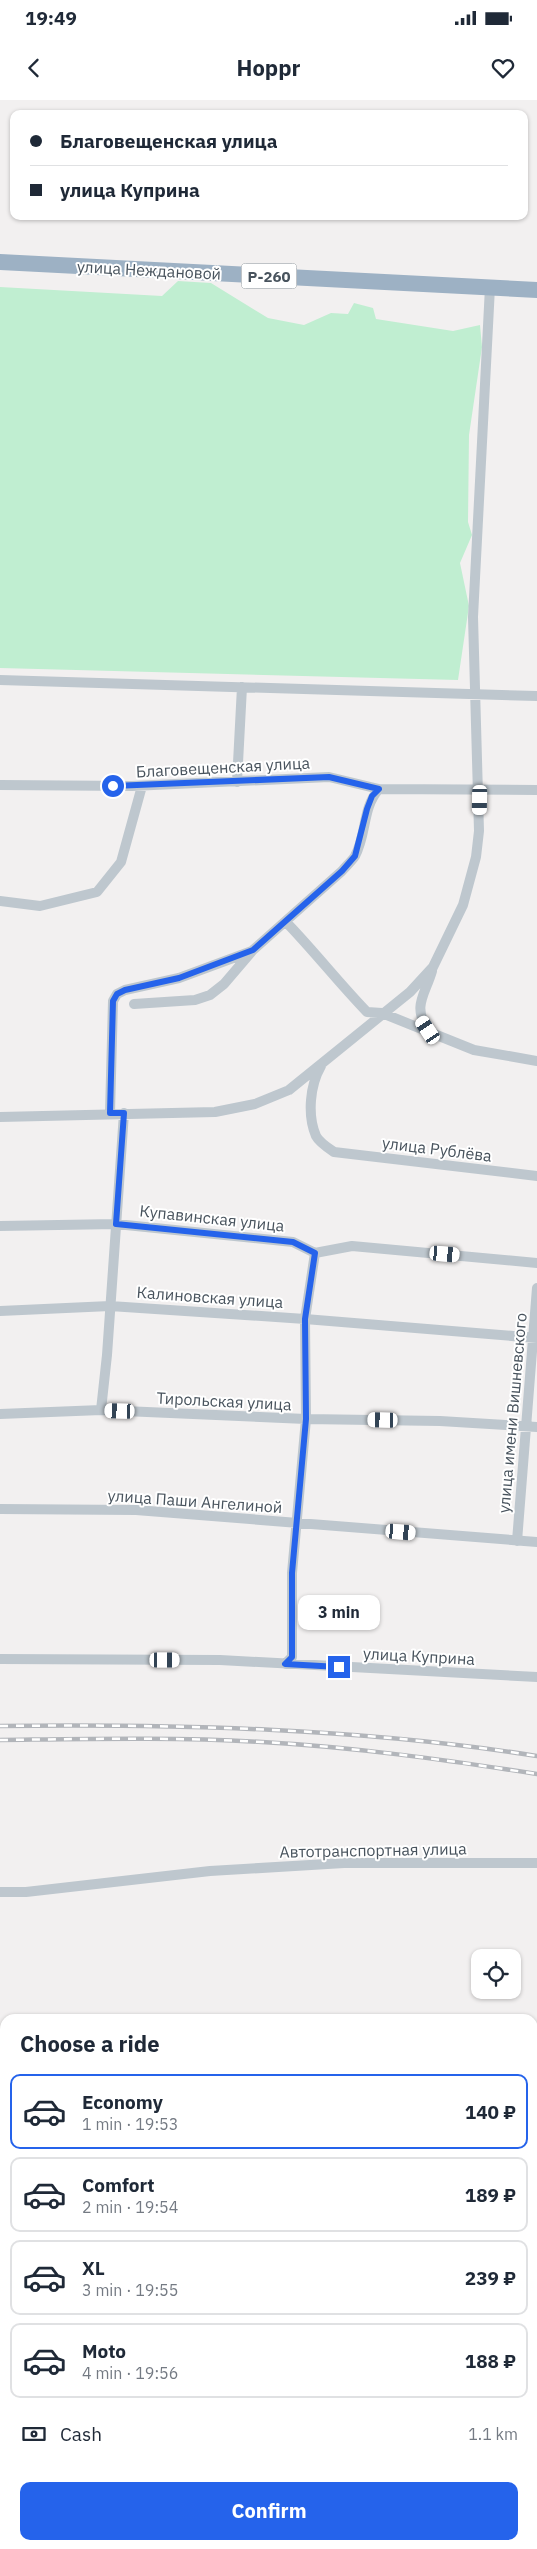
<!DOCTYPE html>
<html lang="en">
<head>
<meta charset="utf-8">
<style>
  :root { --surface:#fff; --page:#f2f2f3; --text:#1f2937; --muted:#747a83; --line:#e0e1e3; --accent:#2563eb }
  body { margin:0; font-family:"IBM Plex Sans",sans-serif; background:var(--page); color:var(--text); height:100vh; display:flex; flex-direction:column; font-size:19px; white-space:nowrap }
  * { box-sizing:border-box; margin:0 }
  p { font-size:16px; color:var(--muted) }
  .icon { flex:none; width:28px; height:28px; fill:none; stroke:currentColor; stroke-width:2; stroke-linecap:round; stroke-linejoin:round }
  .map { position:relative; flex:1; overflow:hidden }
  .side { position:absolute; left:0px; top:1914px; width:538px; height:536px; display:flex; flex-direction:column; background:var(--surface); border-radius:15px 15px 0 0; box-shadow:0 1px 4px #0004 }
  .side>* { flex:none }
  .guide { position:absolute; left:10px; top:10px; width:518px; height:110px; border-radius:10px; box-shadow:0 1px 4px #0004; display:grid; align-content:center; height:110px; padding:0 20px; background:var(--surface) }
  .buttons { position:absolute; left:471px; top:1849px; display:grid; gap:10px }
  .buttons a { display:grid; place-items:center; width:50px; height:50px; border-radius:10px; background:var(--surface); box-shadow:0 1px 4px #0004; font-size:25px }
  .end { position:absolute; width:22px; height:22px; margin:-11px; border:6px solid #2563eb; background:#fff; box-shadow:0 0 0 2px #fff }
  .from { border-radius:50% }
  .bubble { position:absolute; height:35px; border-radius:10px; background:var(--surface); box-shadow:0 1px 4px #0004; font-size:16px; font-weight:800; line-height:35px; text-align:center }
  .car { position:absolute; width:15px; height:30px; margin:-15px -8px; border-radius:6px; box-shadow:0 0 4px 1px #0007; background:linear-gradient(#fff 24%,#345 0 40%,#fff 0 76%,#345 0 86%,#fff 0) }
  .guide b { display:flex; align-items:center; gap:18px; height:48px; font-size:19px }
  .guide b+b { border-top:1px solid var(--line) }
  .guide i { width:12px; height:12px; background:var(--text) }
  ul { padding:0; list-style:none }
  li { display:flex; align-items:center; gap:15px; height:75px; margin:0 10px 8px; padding:0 10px; border:2px solid var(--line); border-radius:10px }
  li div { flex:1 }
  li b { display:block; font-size:19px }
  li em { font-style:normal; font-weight:800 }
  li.on { border-color:var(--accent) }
  li>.icon { width:45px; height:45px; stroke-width:1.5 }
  h2 { padding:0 20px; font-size:22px; line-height:60px }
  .pay { display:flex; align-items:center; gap:12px; height:55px; padding:0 20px; font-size:19px }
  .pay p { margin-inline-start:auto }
  .cta { display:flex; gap:10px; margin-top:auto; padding:10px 20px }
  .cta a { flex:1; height:58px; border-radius:10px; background:var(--accent); color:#fff; font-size:20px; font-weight:800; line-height:58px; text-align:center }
  .status { display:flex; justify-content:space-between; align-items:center; height:35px; padding:0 25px; background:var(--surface); direction:ltr }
  .status svg { height:14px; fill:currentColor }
  header { display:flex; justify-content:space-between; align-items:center; height:65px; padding:0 20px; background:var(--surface); font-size:22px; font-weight:800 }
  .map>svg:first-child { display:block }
  .green { fill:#c0eed1 }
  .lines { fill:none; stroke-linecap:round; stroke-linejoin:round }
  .minor { stroke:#bec7ce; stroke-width:10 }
  .trunk { stroke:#9db1c4; stroke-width:16 }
  .rail-casing { stroke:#b2b5ba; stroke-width:4.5 }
  .rail { stroke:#fff; stroke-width:2.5; stroke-dasharray:8; stroke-linecap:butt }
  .route { stroke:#2563eb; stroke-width:6 }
  .labels { text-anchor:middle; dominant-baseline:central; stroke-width:4; stroke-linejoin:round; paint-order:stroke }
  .shield { fill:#fff; stroke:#7f878e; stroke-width:1 }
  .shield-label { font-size:15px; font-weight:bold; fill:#48535d }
  .street-label { font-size:16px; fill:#48535d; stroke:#fff }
</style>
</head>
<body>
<div class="status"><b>19:49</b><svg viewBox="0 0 49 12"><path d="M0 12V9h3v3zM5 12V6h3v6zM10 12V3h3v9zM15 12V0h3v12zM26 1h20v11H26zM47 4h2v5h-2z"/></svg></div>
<header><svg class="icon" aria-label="back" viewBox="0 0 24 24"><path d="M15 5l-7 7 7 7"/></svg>Hoppr<svg class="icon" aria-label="heart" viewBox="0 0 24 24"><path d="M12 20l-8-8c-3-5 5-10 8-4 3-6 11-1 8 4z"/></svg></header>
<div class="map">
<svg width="537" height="2449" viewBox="0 0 537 2449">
  <rect width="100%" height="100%" fill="#f2f0f0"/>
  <path class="green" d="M178 181 211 183 268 218 304 225 331 213 348 214 354 203 373 208 376 219 453 231 480 225 482 247 469 335 468 422 472 435 460 463 469 506 458 580 0 568V187L162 196Z
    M0 2080 5 2081V2292L0 2291Z"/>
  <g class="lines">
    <path class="minor" d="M0 580 537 596
      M237 682 242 587
      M0 685 132 686 329 677 379 689 537 690
      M0 801 40 806 97 792 121 762 142 686
      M286 822C314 851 339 883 367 912L382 913 474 950 537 961
      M134 904 195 900 210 895 224 884 253 850 342 771C346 766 352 761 355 756 367 734 362 708 379 689
      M428 930C412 906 425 895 432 871
      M321 966C310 985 307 1015 316 1036 319 1042 328 1048 334 1052L537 1076
      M110 1013 113 901 117 894 125 890 179 878 252 851
      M0 1017 215 1012 255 1004 289 990 410 892 433 867 463 805 476 757 479 731 473 517 490 187
      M0 1126 116 1124 293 1142 315 1153 352 1146 537 1163
      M0 1211 110 1206 305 1219 537 1238
      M101 1310 107 1255 124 1013
      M0 1314 101 1310 306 1319 440 1321 537 1327
      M0 1409 136 1410 537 1442
      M517 1441 537 1188
      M0 1559 220 1560 537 1577
      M285 1564 292 1557V1473L306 1319 305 1219 315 1153
      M0 1792H26L210 1771 344 1763H537
      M0 2359 5 2361"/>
    <path class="trunk" d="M0 162 537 190"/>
    <g class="rail-casing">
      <path id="rail" d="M0 1626C179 1624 360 1628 537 1656
        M0 1640C87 1639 175 1637 262 1642 354 1647 446 1660 537 1674"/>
    </g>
    <use href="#rail" class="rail"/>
  </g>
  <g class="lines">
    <path class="route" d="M113 686 329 677 379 689 372 696 367 709 355 756 342 771 253 850 179 878 125 890 117 894 113 901 110 1013H124L116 1124 293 1142 315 1153 305 1219 306 1319 292 1473V1557L285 1564 339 1567"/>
  </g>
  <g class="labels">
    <rect class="shield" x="241.5" y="163.5" width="55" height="25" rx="4"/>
    <g class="shield-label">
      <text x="269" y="176">Р-260</text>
    </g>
    <g class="street-label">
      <text transform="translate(149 170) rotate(3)">улица Неждановой</text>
      <text transform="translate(223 667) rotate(-3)">Благовещенская улица</text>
      <text transform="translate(437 1049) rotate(7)">улица Рублёва</text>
      <text transform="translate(212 1118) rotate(6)">Купавинская улица</text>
      <text transform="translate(210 1197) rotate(4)">Калиновская улица</text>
      <text transform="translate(224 1301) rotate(3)">Тирольская улица</text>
      <text transform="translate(512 1313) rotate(-85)">улица имени Вишневского</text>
      <text transform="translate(195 1401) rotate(4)">улица Паши Ангелиной</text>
      <text transform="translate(419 1556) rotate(3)">улица Куприна</text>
      <text transform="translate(373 1750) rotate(-1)">Автотранспортная улица</text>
    </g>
  </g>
</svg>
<div class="buttons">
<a><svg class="icon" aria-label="locate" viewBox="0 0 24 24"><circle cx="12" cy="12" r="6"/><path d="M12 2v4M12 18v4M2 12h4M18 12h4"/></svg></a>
</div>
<i class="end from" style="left:113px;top:686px"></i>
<i class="end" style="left:339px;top:1567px"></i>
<div class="bubble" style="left:298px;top:1495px;width:82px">3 min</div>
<i class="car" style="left:480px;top:700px;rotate:181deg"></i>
<i class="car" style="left:428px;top:930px;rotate:326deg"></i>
<i class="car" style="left:445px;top:1154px;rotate:95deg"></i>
<i class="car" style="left:120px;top:1311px;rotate:272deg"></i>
<i class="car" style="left:383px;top:1320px;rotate:271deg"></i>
<i class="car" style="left:401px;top:1432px;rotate:95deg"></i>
<i class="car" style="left:165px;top:1560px;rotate:90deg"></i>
<div class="guide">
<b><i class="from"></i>Благовещенская улица</b>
<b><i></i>улица Куприна</b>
</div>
<section class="side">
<h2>Choose a ride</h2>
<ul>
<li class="on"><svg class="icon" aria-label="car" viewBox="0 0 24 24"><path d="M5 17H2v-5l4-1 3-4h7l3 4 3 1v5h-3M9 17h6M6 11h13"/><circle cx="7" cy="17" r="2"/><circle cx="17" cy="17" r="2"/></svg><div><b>Economy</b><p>1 min · 19:53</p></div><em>140 ₽</em></li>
<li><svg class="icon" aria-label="car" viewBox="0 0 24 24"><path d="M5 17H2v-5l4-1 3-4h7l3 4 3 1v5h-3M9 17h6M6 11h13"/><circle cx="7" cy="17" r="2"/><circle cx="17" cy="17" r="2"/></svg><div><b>Comfort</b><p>2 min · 19:54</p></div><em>189 ₽</em></li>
<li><svg class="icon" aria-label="car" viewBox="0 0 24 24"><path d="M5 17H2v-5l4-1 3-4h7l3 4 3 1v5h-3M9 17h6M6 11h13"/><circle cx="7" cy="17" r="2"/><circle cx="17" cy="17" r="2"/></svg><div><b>XL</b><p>3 min · 19:55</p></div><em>239 ₽</em></li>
<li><svg class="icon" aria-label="car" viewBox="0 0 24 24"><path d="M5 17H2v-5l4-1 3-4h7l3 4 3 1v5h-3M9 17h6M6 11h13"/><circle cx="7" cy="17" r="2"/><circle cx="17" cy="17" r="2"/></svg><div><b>Moto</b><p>4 min · 19:56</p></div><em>188 ₽</em></li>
</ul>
<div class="pay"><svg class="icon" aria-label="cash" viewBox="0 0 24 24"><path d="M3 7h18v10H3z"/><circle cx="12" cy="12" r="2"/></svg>Cash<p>1.1 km</p></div>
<div class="cta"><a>Confirm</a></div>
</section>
</div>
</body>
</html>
